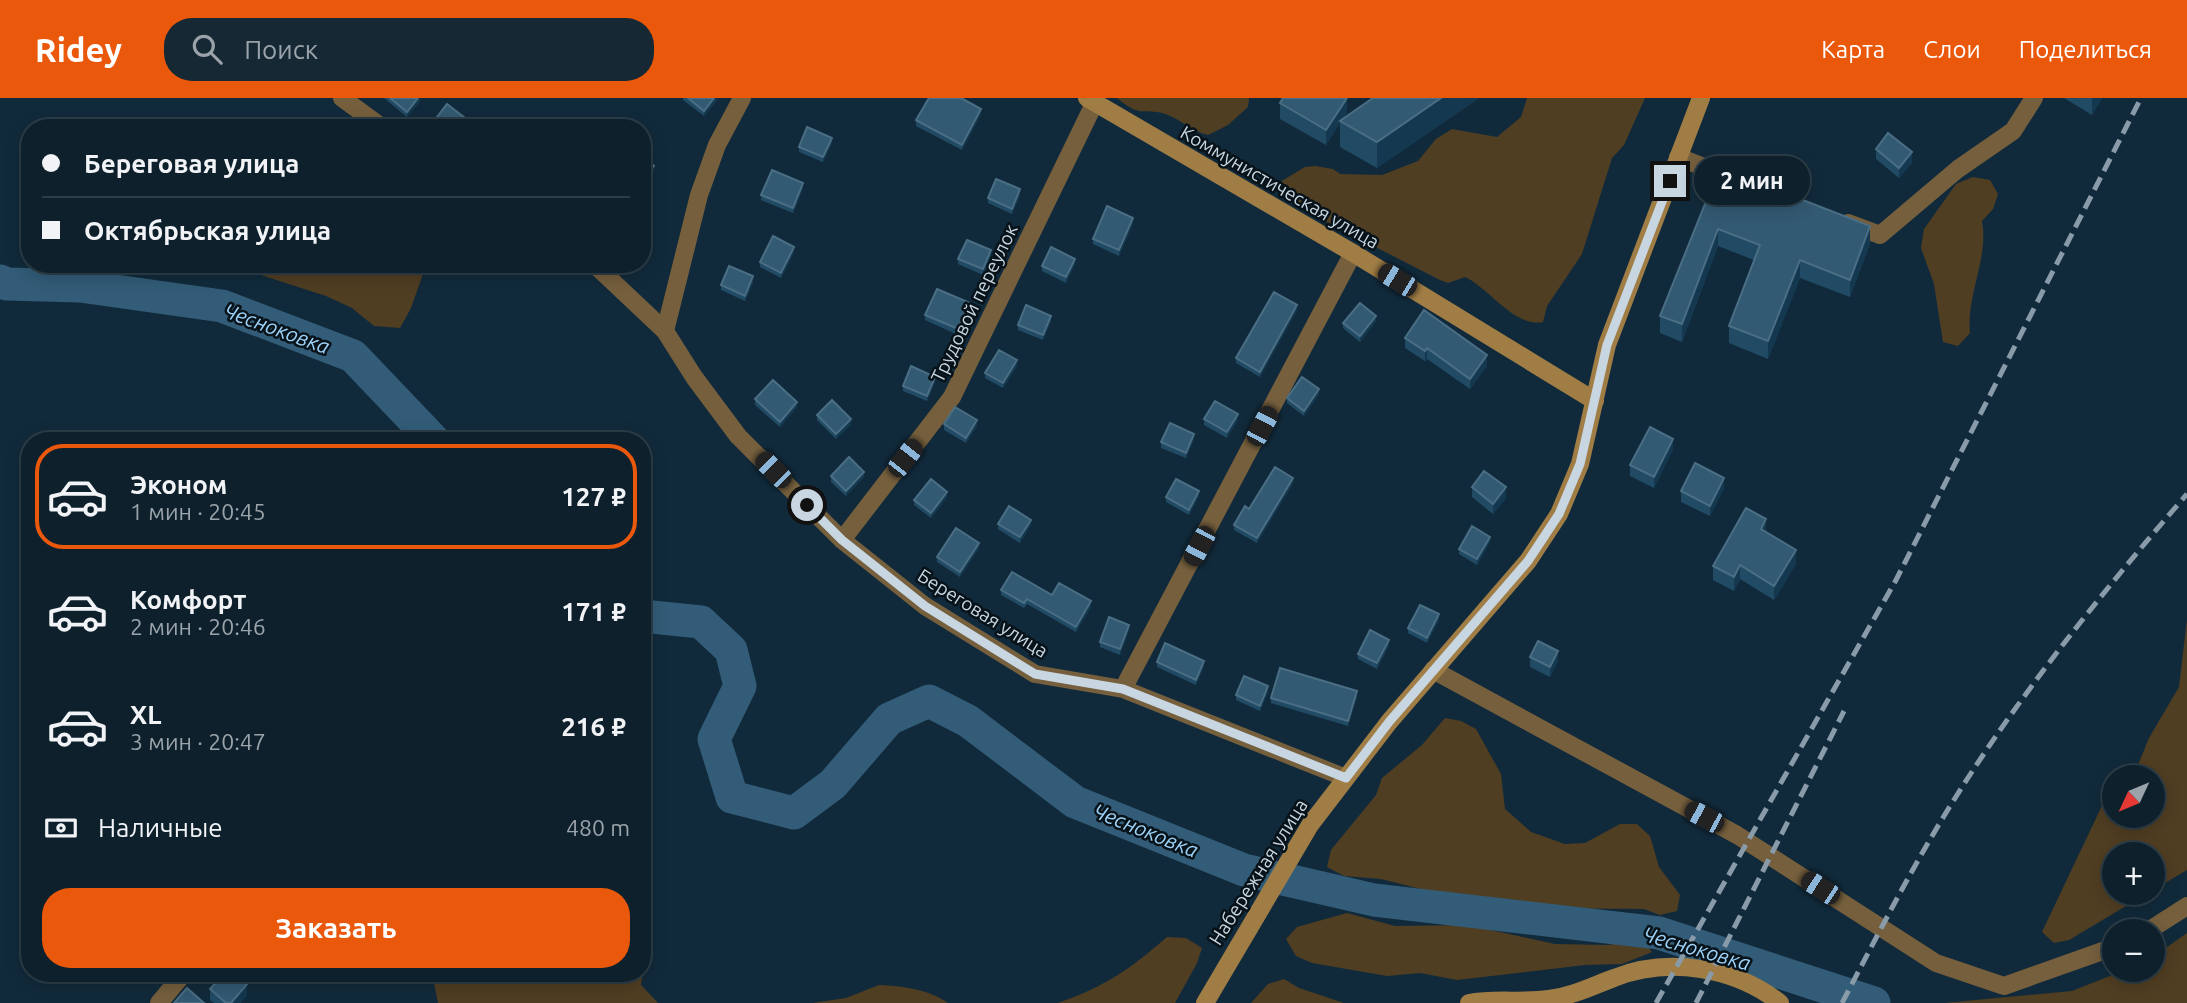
<!DOCTYPE html>
<html lang="ru">
<head>
<meta charset="utf-8">
<style>
  :root { --surface:#0d202c; --page:#162834; --text:#f1f3f6; --muted:#9aa3a9; --line:#2d3e48; --accent:#ea580c }
  body { margin:0; font-family:Ubuntu,sans-serif; background:var(--page); color:var(--text); height:100vh; display:flex; flex-direction:column; font-size:26px; white-space:nowrap }
  * { box-sizing:border-box; margin:0 }
  p { font-size:23px; color:var(--muted) }
  .icon { flex:none; width:38px; height:38px; fill:none; stroke:currentColor; stroke-width:2; stroke-linecap:round; stroke-linejoin:round }
  .map { position:relative; flex:1; overflow:hidden }
  .details { position:absolute; left:21px; top:334px; width:630px; height:550px; display:flex; flex-direction:column; background:var(--surface); border-radius:28px; box-shadow:0 4px 18px #0003,0 0 0 2px var(--line) }
  .details>* { flex:none }
  .top-card { position:absolute; left:21px; top:21px; width:630px; height:154px; border-radius:28px; box-shadow:0 4px 18px #0003,0 0 0 2px var(--line); display:grid; align-content:center; height:154px; padding:0 21px; background:var(--surface) }
  .needle { width:46px; rotate:226deg }
  .controls { position:absolute; left:2102px; top:667px; display:grid; gap:14px }
  .controls a { display:grid; place-items:center; width:63px; height:63px; border-radius:50%; background:var(--surface); box-shadow:0 4px 18px #0003,0 0 0 2px var(--line); font-size:35px }
  .end { position:absolute; width:32px; height:32px; margin:-16px; border:9px solid #c7d6e1; background:#111; box-shadow:0 0 0 4px #111 }
  .from { border-radius:50% }
  .bubble { position:absolute; height:49px; border-radius:24px; background:var(--surface); box-shadow:0 4px 18px #0003,0 0 0 2px var(--line); font-size:23px; font-weight:600; line-height:49px; text-align:center }
  .car { position:absolute; width:21px; height:42px; margin:-21px -10px; border-radius:9px; box-shadow:0 0 5px 2px #0007; background:linear-gradient(#222 24%,#8ab4d8 0 40%,#222 0 76%,#8ab4d8 0 86%,#222 0) }
  .top-card b { display:flex; align-items:center; gap:24px; height:66px; font-size:26px }
  .top-card b+b { border-top:2px solid var(--line) }
  .top-card i { width:18px; height:18px; background:var(--text) }
  ul { padding:12px 0 0; list-style:none }
  li { display:flex; align-items:center; gap:21px; height:105px; margin:0 14px 10px; padding:0 7px; border:4px solid transparent; border-radius:28px }
  li div { flex:1 }
  li b { display:block; font-size:26px }
  li em { font-style:normal; font-weight:600 }
  li.current { border-color:var(--accent) }
  li>.icon { width:63px; height:63px; stroke-width:1.5 }
  .pay { display:flex; align-items:center; gap:18px; height:77px; padding:0 21px; font-size:26px }
  .pay p { margin-inline-start:auto }
  .button { display:flex; gap:14px; margin-top:auto; padding:14px 21px }
  .button a { flex:1; height:80px; border-radius:28px; background:var(--accent); color:#fff; font-size:28px; font-weight:600; line-height:80px; text-align:center }
  header { display:flex; align-items:center; gap:42px; box-sizing:border-box; height:98px; padding:0 35px; background:var(--accent); color:#fff }
  header strong { font-size:33px }
  nav { display:flex; gap:38px; margin-inline-start:auto; font-size:24px }
  .search { width:490px; height:63px; background:var(--page); display:flex; align-items:center; gap:18px; box-sizing:border-box; padding:0 24px; border-radius:28px; color:var(--muted); font-size:26px }
  .map>svg:first-child { display:block }
  .green { fill:#503e22 }
  .lines { fill:none; stroke-linecap:round; stroke-linejoin:round }
  .river { stroke:#325c78; stroke-width:33 }
  .street { stroke:#755f3d; stroke-width:18 }
  .secondary { stroke:#a07d45; stroke-width:18 }
  .rail { stroke:#899ba9; stroke-width:5; stroke-dasharray:14 7; stroke-linecap:butt }
  .wall { fill:#214b65 }
  .shaded-wall { fill:#13384f }
  .building { fill:#335a73; stroke:#4a6e84; stroke-width:2 }
  .route { stroke:#c7d6e1; stroke-width:9 }
  .labels { text-anchor:middle; dominant-baseline:central; stroke-width:5; stroke-linejoin:round; paint-order:stroke }
  .street-label { font-size:19px; fill:#c7d6e1; stroke:#071219 }
  .water-label { font-size:21px; font-style:italic; fill:#9dd2f8; stroke:#071219 }
</style>
</head>
<body>
<header>
<strong>Ridey</strong>
<div class="search"><svg class="icon" aria-label="search" viewBox="0 0 24 24"><circle cx="10" cy="10" r="6"/><path d="M15 15l6 6"/></svg>Поиск</div>
<nav><a>Карта</a><a>Слои</a><a>Поделиться</a></nav>
</header>
<div class="map">
<svg width="2187" height="905" viewBox="0 0 2187 905">
  <rect width="100%" height="100%" fill="#112a3b"/>
  <path class="green" d="M1117 0H1249V1L1248 9 1228 27 1208 37C1191 33 1183 23 1168 17 1145 8 1143 22 1117 0Z
    M1527 0H1645L1624 47 1612 60 1582 156 1547 208 1543 224C1515 230 1489 190 1465 179L1448 185 1440 182 1309 115 1280 92V84L1305 69 1315 68 1333 71 1340 76 1382 77 1418 63 1436 41 1452 31 1497 39 1521 19Z
    M1973 79 1990 82 1998 96 1993 111 1982 123C1989 160 1966 197 1970 235L1958 248 1943 244 1934 186 1921 150 1924 131 1956 86Z
    M227 166H423L425 170 411 210 400 230 374 228 352 210 326 198Z
    M2187 521V772L2153 792 2152 756H2114V794L2148 795 2069 842 2054 845 2042 834 2108 695 2114 689V718H2152V679H2127L2136 672 2149 640 2179 589Z
    M1445 620 1461 623 1476 631 1501 676 1505 711 1531 734 1565 746 1585 745 1620 726H1637L1650 738 1659 769 1680 797 1677 813 1660 817 1644 811 1520 810 1486 801 1453 799 1381 781 1344 778 1327 769 1331 752 1376 697 1382 680 1422 647Z
    M1347 815 1395 828 1468 827 1555 846 1608 847 1641 840 1652 854 1622 866 1585 867 1457 882 1420 875 1387 878 1312 865 1296 858 1286 841 1297 829Z
    M2187 835V905H1944L2072 893 2125 872H2152L2153 859Z
    M1167 839 1186 840 1202 850 1197 865 1175 905H1058C1106 888 1129 872 1167 839Z
    M642 870 643 871 641 887 658 905H438L432 875H642Z
    M1284 881 1299 890 1344 905H1251L1268 886Z
    M879 887C901 888 929 891 948 905H812L846 900Z"/>
  <g class="lines">
    <path class="river" d="M0 183 7 186 80 188 222 208 353 258 434 343
      M642 518 701 524 731 552 740 588 714 641 732 699 794 715 833 686 889 621 929 603 968 623 1075 704 1244 772 1374 802 1659 835 1874 905"/>
    <path class="street" d="M342 0 383 30
      M1678 59 1783 100
      M1848 125 1880 137 1958 71 2013 33 2034 0
      M594 166 665 233 694 279 738 338 842 442 925 508 1035 576 1123 591 1346 680
      M665 233 699 97 717 47 742 0
      M842 442 952 299 1095 4
      M1433 572 1737 737 1936 865 2004 888 2114 849
      M1123 591 1353 155
      M2148 833 2187 808
      M159 905 184 875"/>
    <path class="secondary" d="M1087 0 1353 155 1595 303
      M1205 905 1310 727 1389 624 1528 463 1559 416 1580 366 1607 247 1701 0
      M1469 905C1494 900 1522 905 1549 901 1573 898 1592 888 1614 880 1669 858 1736 870 1780 905"/>
    <path class="rail" d="M1656 905 1896 482 2141 0
      M1696 905 1844 613
      M1842 905C1875 842 1907 779 1944 718 2014 603 2099 498 2187 396"/>
  </g>
  <path class="wall" d="M384 0H420V3L407 19Z
    M683 0H717V2L704 18 683 2Z
    M1479 0 1377 70 1340 49V25L1326 47 1280 21V5L1347 15 1343 21Z
    M2064 0H2102L2092 17Z
    M981 16 962 52 916 28V22Z
    M434 23 478 30H437L434 28Z
    M832 45 823 64 799 54V49Z
    M1876 51 1912 65 1899 80 1876 61Z
    M1717 76 1870 146 1850 199 1800 180 1768 261 1729 245V228L1754 162 1718 148 1682 244 1660 235V218Z
    M803 90 793 115 761 102V97Z
    M1020 97 1012 116 988 105V100Z
    M1133 125 1119 158 1093 146V141Z
    M794 154 781 180 760 169V164Z
    M991 158 983 177 958 166V161Z
    M1075 166 1066 185 1042 173V168Z
    M753 184 745 203 721 192V187Z
    M970 211 958 237 925 222V217Z
    M1297 212 1260 279 1236 265V260Z
    M1051 223 1043 242 1018 232V227Z
    M1376 223 1360 244 1343 230V225Z
    M1405 240 1487 268 1470 291 1427 261 1425 263 1405 250Z
    M1017 268 1003 290 985 280V275Z
    M935 284 927 303 903 293V288Z
    M1319 296 1304 318 1287 305V300Z
    M755 301 797 309 780 329 755 307Z
    M817 317 851 326 836 341 817 322Z
    M1204 321 1238 322 1227 340 1204 327Z
    M944 326 977 328 966 345 944 332Z
    M1194 341 1186 360 1161 350V344Z
    M1673 351 1654 390 1630 378V367Z
    M831 378 864 379 846 398 831 384Z
    M1293 385 1257 445 1234 432V427L1249 411Z
    M1472 389 1506 400 1493 416 1472 399Z
    M1724 390 1710 418 1681 404V393Z
    M1199 398 1189 417 1166 404V399Z
    M947 399 931 420 914 407V402Z
    M998 426 1031 427 1020 445 998 431Z
    M1766 434 1796 466 1774 502 1740 481 1734 493 1713 482V468Z
    M1490 444 1477 467 1459 456V451Z
    M979 450 960 479 937 464V459Z
    M1001 492 1052 497 1091 509 1076 534 1027 506 1024 510 1001 497Z
    M1439 522 1427 545 1408 535V530Z
    M1129 532 1120 557 1100 549V544Z
    M1389 547 1377 571 1358 561V556Z
    M1530 559 1558 563 1550 579 1530 569Z
    M1157 564 1204 568 1196 587 1157 569Z
    M1268 594 1260 613 1236 602V597Z
    M1357 598 1348 628 1271 605V600Z
    M289 875H309L294 884Z
    M210 891 247 897 240 905H214L210 902Z"/>
  <path class="shaded-wall" d="M418 0H420V3L407 19V14Z
    M714 0H717V2L704 18V13Z
    M1347 0V15L1342 23H1340V25L1326 47V32Z
    M1441 0H1479L1377 70V44Z
    M2093 0H2102L2092 17V1Z
    M981 11V16L962 52V47Z
    M832 40V45L823 64V59Z
    M1912 54V65L1899 80V70Z
    M654 68V74L642 89V83Z
    M803 85V90L793 115V110Z
    M1020 91V97L1012 116V111Z
    M1133 120V125L1119 158V152Z
    M1870 128V146L1850 199V182Z
    M1718 131V148L1682 244V226Z
    M794 149V154L781 180V175Z
    M991 152V158L983 177V171Z
    M1075 161V166L1066 185V179Z
    M1800 162V180L1768 261V243Z
    M753 178V184L745 203V198Z
    M970 205V211L958 237V231Z
    M1297 207V212L1260 279V274Z
    M1051 218V223L1043 242V237Z
    M1376 218V223L1360 244V238Z
    M1427 250V261L1425 263V253Z
    M1487 257V268L1470 291V281Z
    M1017 262V268L1003 290V285Z
    M935 279V284L927 303V298Z
    M1319 291V296L1304 318V313Z
    M797 304V309L780 329V324Z
    M1238 316V322L1227 340V334Z
    M851 321V326L836 341V336Z
    M977 322V328L966 345V340Z
    M1194 336V341L1186 360V355Z
    M1673 341V351L1654 390V379Z
    M864 374V379L846 398V393Z
    M1293 380V385L1257 445V440Z
    M1724 380V390L1710 418V408Z
    M1506 389V400L1493 416V406Z
    M1199 393V398L1189 417V412Z
    M947 394V399L931 420V415Z
    M1766 421V435L1761 431Z
    M1031 422V427L1020 445V439Z
    M1490 439V444L1477 467V461Z
    M979 445V450L960 479V474Z
    M1796 452V466L1774 502V488Z
    M1740 467V481L1734 493V479Z
    M1091 503V509L1076 534V529Z
    M1439 516V522L1427 545V540Z
    M1129 527V532L1120 557V551Z
    M1389 542V547L1377 571V565Z
    M1558 553V563L1550 579V569Z
    M1204 563V568L1196 587V582Z
    M1268 588V594L1260 613V608Z
    M1357 593V598L1348 628V623Z
    M294 875H309L294 884Z
    M247 886V897L240 905H231Z"/>
  <path class="building" d="M390 0H418L407 14Z
    M688 0H714L704 13Z
    M929 0H961L981 11 962 47 916 22Z
    M1283 0H1347L1326 32 1280 5Z
    M1373 0H1441L1377 44 1340 23Z
    M447 6 478 30H444L434 23Z
    M807 29 832 40 823 59 799 49Z
    M1888 35 1912 54 1899 70 1876 51Z
    M642 59 654 68 642 83Z
    M772 72 803 85 793 110 761 97Z
    M1717 76 1761 95 1764 87 1870 128 1850 182 1800 162 1768 243 1729 228 1760 147 1718 131 1682 226 1660 218Z
    M996 81 1020 91 1012 111 988 100Z
    M1107 108 1133 120 1119 152 1093 141Z
    M773 138 794 149 781 175 760 164Z
    M967 142 991 152 983 171 958 161Z
    M1051 149 1075 161 1066 179 1042 168Z
    M729 168 753 178 745 198 721 187Z
    M937 191 970 205 958 231 925 217Z
    M1274 194 1297 207 1260 274 1236 260Z
    M1360 205 1376 218 1360 238 1343 225Z
    M1026 207 1051 218 1043 237 1018 227Z
    M1424 212 1487 257 1470 281 1427 250 1425 253 1405 240Z
    M999 252 1017 262 1003 285 985 275Z
    M911 268 935 279 927 298 903 288Z
    M1302 279 1319 291 1304 313 1287 300Z
    M773 282 797 304 780 324 755 301Z
    M832 302 851 321 836 336 817 317Z
    M1215 303 1238 316 1227 334 1204 321Z
    M955 309 977 322 966 340 944 326Z
    M1170 325 1194 336 1186 355 1161 344Z
    M1650 329 1673 341 1654 379 1630 367Z
    M849 359 864 374 846 393 831 378Z
    M1695 365 1724 380 1710 408 1681 393Z
    M1275 369 1293 380 1257 440 1234 427 1245 408 1249 411Z
    M1484 373 1506 389 1493 406 1472 389Z
    M931 381 947 394 931 415 914 402Z
    M1176 381 1199 393 1189 412 1166 399Z
    M1009 408 1031 422 1020 439 998 426Z
    M1746 410 1766 421 1761 431 1796 452 1774 488 1740 467 1734 479 1713 468Z
    M1472 428 1490 439 1477 461 1459 451Z
    M956 430 979 445 960 474 937 459Z
    M1012 474 1052 497 1059 485 1091 503 1076 529 1027 501 1024 505 1001 492Z
    M1420 507 1439 516 1427 540 1408 530Z
    M1109 519 1129 527 1120 551 1100 544Z
    M1370 532 1389 542 1377 565 1358 556Z
    M1538 543 1558 553 1550 569 1530 559Z
    M1165 545 1204 563 1196 582 1157 564Z
    M1280 570 1357 593 1348 623 1271 600Z
    M1244 578 1268 588 1260 608 1236 597Z
    M225 875H234L247 886 231 905H226L210 891Z
    M187 890 204 905H174Z"/>
  <g class="lines">
    <path class="route" d="M807 407 842 442 925 508 1035 576 1123 591 1346 680 1389 624 1528 463 1559 416 1580 366 1607 247 1670 83"/>
  </g>
  <g class="labels">
    <g class="street-label">
      <text transform="translate(1280 89) rotate(30)">Коммунистическая улица</text>
      <text transform="translate(974 205) rotate(-64)">Трудовой переулок</text>
      <text transform="translate(983 515) rotate(32)">Береговая улица</text>
      <text transform="translate(1258 774) rotate(-58)">Набережная улица</text>
    </g>
    <g class="water-label">
      <text transform="translate(277 230) rotate(20)">Чесноковка</text>
      <text transform="translate(1146 732) rotate(22)">Чесноковка</text>
      <text transform="translate(1697 850) rotate(16)">Чесноковка</text>
    </g>
  </g>
</svg>
<div class="controls">
<a><svg class="needle" viewBox="-14 -14 28 28"><path d="M0-13l5 13h-10z" fill="#e53935"/><path d="M0 13l5-13h-10z" fill="#9aa3a9"/></svg></a>
<a>+</a>
<a>−</a>
</div>
<i class="end from" style="left:807px;top:407px"></i>
<i class="end" style="left:1670px;top:83px"></i>
<div class="bubble" style="left:1694px;top:58px;width:116px">2 мин</div>
<i class="car" style="left:1397px;top:182px;rotate:301deg"></i>
<i class="car" style="left:1262px;top:328px;rotate:28deg"></i>
<i class="car" style="left:905px;top:360px;rotate:38deg"></i>
<i class="car" style="left:773px;top:372px;rotate:315deg"></i>
<i class="car" style="left:1199px;top:448px;rotate:208deg"></i>
<i class="car" style="left:1704px;top:719px;rotate:298deg"></i>
<i class="car" style="left:1820px;top:790px;rotate:303deg"></i>
<div class="top-card">
<b><i class="from"></i>Береговая улица</b>
<b><i></i>Октябрьская улица</b>
</div>
<section class="details">
<ul>
<li class="current"><svg class="icon" aria-label="car" viewBox="0 0 24 24"><path d="M5 17H2v-5l4-1 3-4h7l3 4 3 1v5h-3M9 17h6M6 11h13"/><circle cx="7" cy="17" r="2"/><circle cx="17" cy="17" r="2"/></svg><div><b>Эконом</b><p>1 мин · 20:45</p></div><em>127 ₽</em></li>
<li><svg class="icon" aria-label="car" viewBox="0 0 24 24"><path d="M5 17H2v-5l4-1 3-4h7l3 4 3 1v5h-3M9 17h6M6 11h13"/><circle cx="7" cy="17" r="2"/><circle cx="17" cy="17" r="2"/></svg><div><b>Комфорт</b><p>2 мин · 20:46</p></div><em>171 ₽</em></li>
<li><svg class="icon" aria-label="car" viewBox="0 0 24 24"><path d="M5 17H2v-5l4-1 3-4h7l3 4 3 1v5h-3M9 17h6M6 11h13"/><circle cx="7" cy="17" r="2"/><circle cx="17" cy="17" r="2"/></svg><div><b>XL</b><p>3 мин · 20:47</p></div><em>216 ₽</em></li>
</ul>
<div class="pay"><svg class="icon" aria-label="cash" viewBox="0 0 24 24"><path d="M3 7h18v10H3z"/><circle cx="12" cy="12" r="2"/></svg>Наличные<p>480 m</p></div>
<div class="button"><a>Заказать</a></div>
</section>
</div>
</body>
</html>
